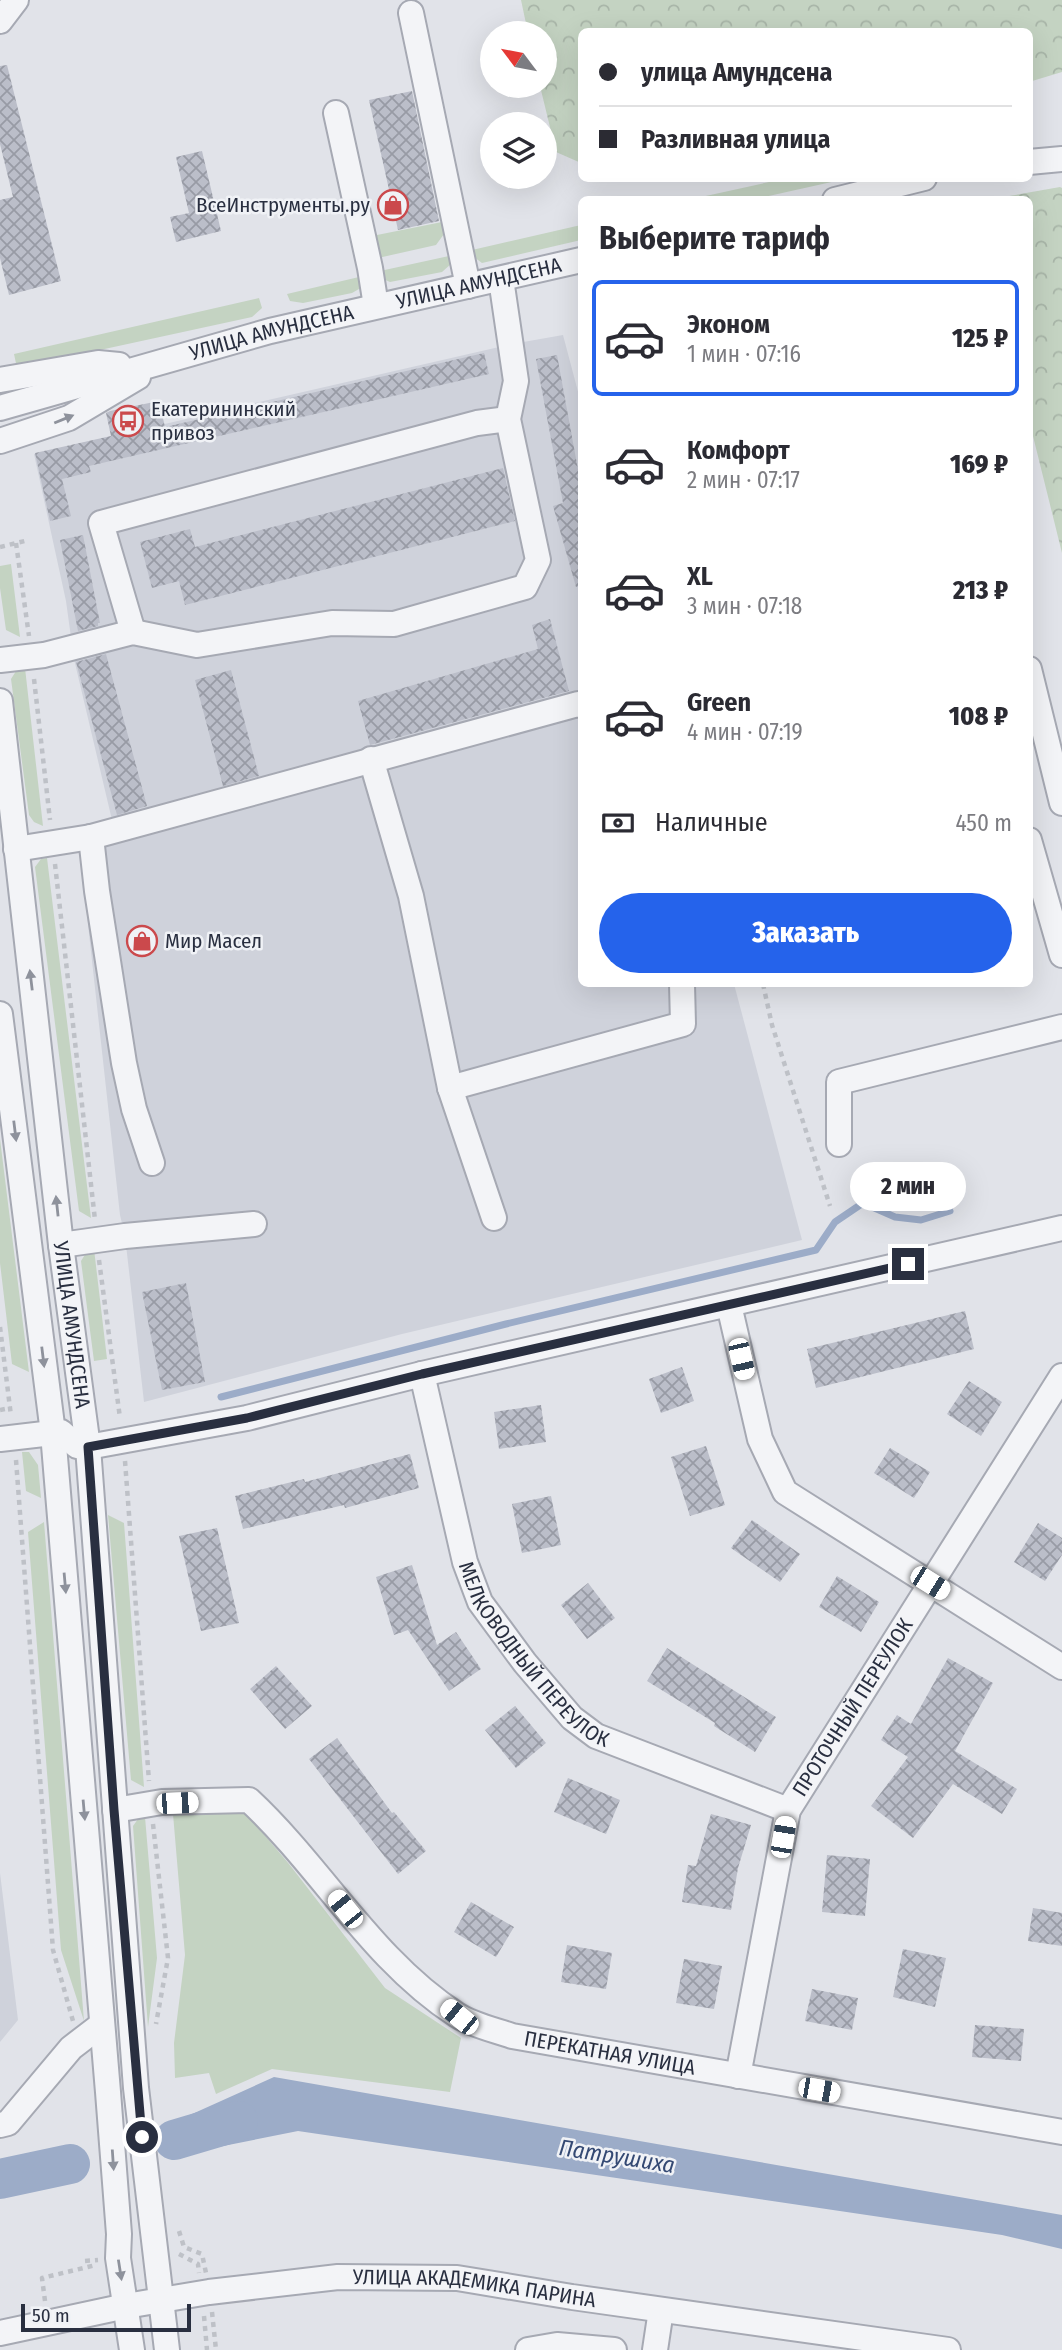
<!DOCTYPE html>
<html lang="ru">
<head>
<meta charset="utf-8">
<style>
  :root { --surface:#fff; --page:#f7f7f7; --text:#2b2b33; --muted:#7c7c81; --line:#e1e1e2; --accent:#2563eb }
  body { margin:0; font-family:"Fira Sans Condensed",sans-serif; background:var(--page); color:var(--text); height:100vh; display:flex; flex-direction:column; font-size:26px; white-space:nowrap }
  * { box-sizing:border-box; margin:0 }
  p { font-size:23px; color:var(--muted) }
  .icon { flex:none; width:38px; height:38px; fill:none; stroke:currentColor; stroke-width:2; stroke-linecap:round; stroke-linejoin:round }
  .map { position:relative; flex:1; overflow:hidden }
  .panel { position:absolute; left:578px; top:196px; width:455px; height:791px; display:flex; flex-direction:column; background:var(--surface); border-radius:10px; box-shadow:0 7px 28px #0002 }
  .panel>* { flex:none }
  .banner { position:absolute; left:578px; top:28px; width:455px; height:154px; border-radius:10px; box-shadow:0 7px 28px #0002; display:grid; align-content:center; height:154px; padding:0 21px; background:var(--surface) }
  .needle { width:46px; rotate:302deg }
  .fabs { position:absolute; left:480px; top:21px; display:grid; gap:14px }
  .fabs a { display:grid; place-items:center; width:77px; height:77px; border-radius:50%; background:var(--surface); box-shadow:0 7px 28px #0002; font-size:35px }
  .scale { position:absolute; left:21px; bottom:18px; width:170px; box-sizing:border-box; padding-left:7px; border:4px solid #292f40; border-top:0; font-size:19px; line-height:24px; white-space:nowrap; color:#292f40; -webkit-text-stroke:5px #f0f2f6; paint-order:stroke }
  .end { position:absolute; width:32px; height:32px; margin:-16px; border:9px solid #292f40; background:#fff; box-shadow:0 0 0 4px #fff }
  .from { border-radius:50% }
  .bubble { position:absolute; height:49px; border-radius:24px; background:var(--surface); box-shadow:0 7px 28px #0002; font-size:23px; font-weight:800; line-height:49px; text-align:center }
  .car { position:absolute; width:21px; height:42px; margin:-21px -10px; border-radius:9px; box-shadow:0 0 5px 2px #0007; background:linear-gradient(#fff 24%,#345 0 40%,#fff 0 76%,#345 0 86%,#fff 0) }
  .banner b { display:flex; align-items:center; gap:24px; height:66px; font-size:26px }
  .banner b+b { border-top:2px solid var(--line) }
  .banner i { width:18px; height:18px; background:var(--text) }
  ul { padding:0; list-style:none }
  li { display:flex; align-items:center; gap:21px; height:116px; margin:0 14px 10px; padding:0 7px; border:4px solid transparent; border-radius:10px }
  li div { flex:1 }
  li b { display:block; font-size:26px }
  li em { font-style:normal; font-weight:800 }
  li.current { border-color:var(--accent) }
  li>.icon { width:63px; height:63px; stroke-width:1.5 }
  h2 { padding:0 21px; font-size:32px; line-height:84px }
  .pay { display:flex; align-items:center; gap:18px; height:77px; padding:0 21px; font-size:26px }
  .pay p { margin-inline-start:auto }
  .cta { display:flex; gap:14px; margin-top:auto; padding:14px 21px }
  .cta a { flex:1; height:80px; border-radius:42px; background:var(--accent); color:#fff; font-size:28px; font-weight:800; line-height:80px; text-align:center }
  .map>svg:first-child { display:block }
  .built { fill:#cfd2db }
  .grass { fill:#c4d3c2 }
  .forest { fill:url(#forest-crowns) }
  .water { fill:#9cacc8 }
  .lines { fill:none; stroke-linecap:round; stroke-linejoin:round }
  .stream { stroke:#9cacc8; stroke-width:7 }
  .river { stroke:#9cacc8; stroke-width:40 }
  .building { fill:url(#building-cross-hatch) }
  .minor-casing { stroke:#a6a9b3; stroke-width:28 }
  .path { stroke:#bec1c7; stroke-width:4.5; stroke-dasharray:5 5; stroke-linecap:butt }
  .minor { stroke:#f3f4f7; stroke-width:24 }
  .oneway { fill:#8e929c }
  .route { stroke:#292f40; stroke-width:9 }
  .labels { text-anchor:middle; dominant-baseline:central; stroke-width:5; stroke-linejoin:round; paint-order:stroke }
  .poi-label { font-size:21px; fill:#292f40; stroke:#f0f2f6; text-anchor:start }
  .street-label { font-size:21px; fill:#292f40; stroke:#f0f2f6 }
  .water-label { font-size:23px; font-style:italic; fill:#344973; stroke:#f0f2f6 }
</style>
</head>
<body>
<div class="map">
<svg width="1062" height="2350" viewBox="0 0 1062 2350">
  <defs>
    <pattern id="forest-crowns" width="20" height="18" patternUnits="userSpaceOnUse" patternTransform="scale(1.75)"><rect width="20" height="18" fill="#c4d3c2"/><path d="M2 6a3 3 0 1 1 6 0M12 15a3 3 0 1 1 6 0" fill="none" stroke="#a8b5a8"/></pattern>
    <pattern id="building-cross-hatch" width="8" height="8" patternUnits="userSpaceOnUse" patternTransform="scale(1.75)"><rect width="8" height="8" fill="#bbbec9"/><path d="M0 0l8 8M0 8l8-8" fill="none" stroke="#989ba5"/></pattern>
  </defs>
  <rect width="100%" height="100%" fill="#e1e3e9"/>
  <path class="built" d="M563 335 581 403V984H734L802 1240 402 1334 144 1402 125 1236 120 1215 84 888 98 825 112 820 74 659 66 601 34 454 512 344Z
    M0 1873 18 2020 0 2042Z"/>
  <path class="grass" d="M783 179H845L755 199H692Z
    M442 222 444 234 436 245 378 258 372 236Z
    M581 225V240L482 263 474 257 472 250Z
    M449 256 451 264 442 272 390 282 381 278 380 271Z
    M359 277V289L352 293 303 303 290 301 287 294Z
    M259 298 262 308 252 317 17 368 14 354Z
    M11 564 20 637 6 630 0 588V566Z
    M18 668H25L43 826 34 822 29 815 11 679Z
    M47 858 91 1218 79 1211 35 867 41 859Z
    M0 1139 29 1372 12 1364 0 1263Z
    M94 1249 107 1359 94 1361 81 1261 88 1250Z
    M22 1452H29L38 1465 41 1498 26 1491Z
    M108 1515 124 1523 144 1787 131 1780Z
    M44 1522 84 2021 61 1950 28 1532Z
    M246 1813 289 1864 385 1988 461 2038 450 2092 272 2069 216 2094 209 2073 175 2078 174 2043 185 1955 173 1814Z
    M145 1817 157 1958 148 2027 133 1826 138 1819Z"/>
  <path class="forest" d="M521 0H1062V72L1029 82V32H581V163L556 152 540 86H544V33H528Z
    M1060 187 1062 188V553L1029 420V200L992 199Z"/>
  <path class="water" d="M274 2077 1062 2215V2249L1002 2235 298 2131 188 2153 181 2119Z
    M64 2151 67 2174 0 2190V2161L33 2153Z"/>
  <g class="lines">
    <path class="stream" d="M221 1397 506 1324 816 1250 835 1222 863 1203 895 1217 921 1220 950 1211"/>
    <path class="river" d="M174 2140 238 2121
      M0 2179 70 2164"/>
  </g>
  <path class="building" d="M7 65 61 281 9 295 0 258V200L13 197 0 144V66Z
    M412 91 439 221 398 230 369 100Z
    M202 151 221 231 176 242 170 217 189 213 176 157Z
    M484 353 489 374 89 466 91 472 62 479 71 516 50 521 35 453 111 436 106 413 110 411 159 401 165 427Z
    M557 355 581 486V586L576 587 553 506 563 503 536 359Z
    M503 468 515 521 185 605 179 581 152 588 140 542 190 529 195 547Z
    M83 535 100 623H98V626L78 631 60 540Z
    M550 619 569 691 370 745 358 701 538 649 532 625Z
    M106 654 147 806 117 815 76 662Z
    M231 670 259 776 223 786 195 680Z
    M186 1283 205 1382 162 1390 142 1292Z
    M965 1311 974 1349 816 1388 807 1349Z
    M682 1367 694 1401 661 1413 649 1379Z
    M969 1381 1002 1402 981 1436 947 1414Z
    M541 1405 546 1442 499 1449 494 1412Z
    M706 1446 725 1505 690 1516 671 1457Z
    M890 1448 930 1472 914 1498 874 1473Z
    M410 1454 419 1488 345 1508 344 1505 243 1529 235 1496 304 1479 305 1482Z
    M551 1496 561 1545 522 1553 512 1504Z
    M752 1520 800 1554 780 1582 731 1548Z
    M1038 1523 1062 1538V1555L1045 1581 1014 1562Z
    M217 1528 239 1623 201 1631 179 1536Z
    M412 1565 437 1645 456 1632 481 1669 449 1691 408 1630 394 1635 376 1577Z
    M837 1576 879 1602 861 1632 819 1607Z
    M588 1583 615 1618 587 1639 561 1605Z
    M667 1648 776 1717 755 1752 714 1726 715 1723 647 1681Z
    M948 1658 993 1683 955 1751 1017 1789 1002 1814 953 1784 913 1838 871 1806 908 1757 881 1740 897 1715 911 1724Z
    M276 1666 312 1706 285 1729 250 1689Z
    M515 1706 546 1743 516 1768 485 1730Z
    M337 1738 392 1813 394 1812 426 1851 398 1874 309 1759Z
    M568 1778 620 1800 606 1834 554 1812Z
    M711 1814 751 1825 738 1868 731 1910 682 1902 688 1865 696 1866Z
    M827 1855 870 1859 865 1916 822 1912Z
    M471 1902 514 1927 496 1957 454 1932Z
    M1033 1908 1062 1913V1946L1028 1941Z
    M567 1945 612 1953 606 1989 561 1982Z
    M903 1949 946 1958 935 2007 893 1997Z
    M684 1959 722 1966 714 2009 676 2003Z
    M812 1989 858 1998 852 2030 805 2021Z
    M975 2025 1024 2029 1021 2061 972 2057Z"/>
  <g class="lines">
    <g class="minor-casing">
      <g id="minor">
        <path d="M411 13 468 286"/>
        <path d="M0 21 16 0"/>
        <path d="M336 113 370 268 376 306"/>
        <path d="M1029 162 1062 159"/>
        <path d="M835 200 924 178"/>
        <path d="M0 380 98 363 119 365"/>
        <path id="s1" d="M0 408 270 331 581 260"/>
        <path d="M0 441 69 418 138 377"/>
        <path d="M133 632 101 523 477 423 508 419"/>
        <path d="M0 660 44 655 133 632 197 645 332 623 394 624 525 587 538 560 508 419 516 381 501 279"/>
        <path d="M1029 669 1062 803"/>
        <path id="s2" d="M0 701 61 1245 88 1447 136 2088 167 2350"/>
        <path d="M371 759 411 896 450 1088 494 1218"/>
        <path d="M91 837 97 891 124 1063 134 1109 152 1163"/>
        <path d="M1029 840 1062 955"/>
        <path d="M16 849 91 837 578 704 581 705"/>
        <path d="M0 1014 53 1433 108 2092 119 2234 118 2258 132 2350"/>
        <path d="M450 1088 683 1024 682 984"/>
        <path d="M839 1144V1082L1062 1027"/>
        <path d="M61 1245 125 1236 254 1224"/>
        <path d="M729 1305 760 1439 785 1492 1062 1667"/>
        <path id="s3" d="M422 1374 465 1562 480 1602 525 1663 572 1718 596 1736 788 1810"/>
        <path d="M0 1439 61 1432 77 1446 88 1447 247 1418 422 1374 1062 1228"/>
        <path id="s4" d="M115 1810 162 1802 249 1800C322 1868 372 1960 457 2015 472 2025 495 2030 512 2036L1062 2132"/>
        <path id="s5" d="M738 2076 788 1810 1062 1376"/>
        <path d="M0 2125 8 2123 71 2048 101 2025"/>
        <path id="s6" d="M0 2333 126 2306 209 2292 338 2277 457 2278 572 2297 948 2350"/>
        <path d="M528 2350 557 2345 614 2350"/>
        <path d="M655 2350 661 2310"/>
      </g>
    </g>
    <path class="path" d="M16 543 29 636
      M0 547 29 540
      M34 679 50 820
      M55 864 95 1220
      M763 984 772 1025 830 1206
      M99 1260 120 1418
      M0 1327 11 1416
      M0 1410 10 1408
      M16 1460 53 1950 73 2021
      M125 1461 149 1781
      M153 1824 168 1958 156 2024
      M179 2231 184 2247 202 2254 206 2273
      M179 2254 198 2264 199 2273
      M85 2261 98 2260
      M45 2301 42 2278 96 2265
      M212 2312 216 2350
      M204 2316 207 2350"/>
    <use href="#minor" class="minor"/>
  </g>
  <defs><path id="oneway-solid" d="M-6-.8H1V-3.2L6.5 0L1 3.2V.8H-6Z" transform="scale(1.75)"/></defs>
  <g class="oneway">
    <use href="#oneway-solid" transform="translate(64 419) rotate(-22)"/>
    <use href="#oneway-solid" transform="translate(31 980) rotate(-97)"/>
    <use href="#oneway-solid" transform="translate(15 1131) rotate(83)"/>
    <use href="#oneway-solid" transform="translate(57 1206) rotate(-96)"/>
    <use href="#oneway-solid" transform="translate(43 1357) rotate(83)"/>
    <use href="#oneway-solid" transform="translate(65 1583) rotate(85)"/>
    <use href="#oneway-solid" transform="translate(84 1810) rotate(85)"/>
    <use href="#oneway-solid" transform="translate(113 2160) rotate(86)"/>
    <use href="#oneway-solid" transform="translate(120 2270) rotate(81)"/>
  </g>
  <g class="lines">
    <path class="route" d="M142 2137 114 1810 88 1447 247 1418 422 1374 908 1264"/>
  </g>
  <defs>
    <g id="shop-ring" transform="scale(1.575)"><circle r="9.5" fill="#f0f2f6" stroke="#cb494c" stroke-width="1.5"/><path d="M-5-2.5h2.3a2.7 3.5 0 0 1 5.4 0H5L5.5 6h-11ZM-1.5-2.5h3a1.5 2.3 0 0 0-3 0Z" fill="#cb494c"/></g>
    <g id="bus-ring" transform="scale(1.575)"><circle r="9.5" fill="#f0f2f6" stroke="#cb494c" stroke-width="1.5"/><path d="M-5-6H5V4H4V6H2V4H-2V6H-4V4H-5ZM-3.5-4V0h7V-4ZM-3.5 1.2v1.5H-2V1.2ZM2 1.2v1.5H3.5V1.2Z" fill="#cb494c"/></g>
  </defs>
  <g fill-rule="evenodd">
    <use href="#shop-ring" x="393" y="205"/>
    <use href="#bus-ring" x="128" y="421"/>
    <use href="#shop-ring" x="142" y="941"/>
  </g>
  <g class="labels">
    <g class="poi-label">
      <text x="370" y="205" text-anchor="end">ВсеИнструменты.ру</text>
      <text x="151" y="409">Екатерининский<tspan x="151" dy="24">привоз</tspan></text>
      <text x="165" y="941">Мир Масел</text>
    </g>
    <g class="street-label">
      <text stroke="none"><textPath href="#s1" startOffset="495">УЛИЦА АМУНДСЕНА</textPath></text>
      <text stroke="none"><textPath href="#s1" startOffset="282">УЛИЦА АМУНДСЕНА</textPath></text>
      <text stroke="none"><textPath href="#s2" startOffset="628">УЛИЦА АМУНДСЕНА</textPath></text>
      <text stroke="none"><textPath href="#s3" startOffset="310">МЕЛКОВОДНЫЙ ПЕРЕУЛОК</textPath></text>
      <text stroke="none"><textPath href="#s5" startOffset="392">ПРОТОЧНЫЙ ПЕРЕУЛОК</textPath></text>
      <text stroke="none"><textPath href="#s4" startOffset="593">ПЕРЕКАТНАЯ УЛИЦА</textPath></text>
      <text stroke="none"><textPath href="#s6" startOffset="480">УЛИЦА АКАДЕМИКА ПАРИНА</textPath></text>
    </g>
    <g class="water-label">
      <text transform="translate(617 2156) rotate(9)">Патрушиха</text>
    </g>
  </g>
</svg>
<div class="fabs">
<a><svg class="needle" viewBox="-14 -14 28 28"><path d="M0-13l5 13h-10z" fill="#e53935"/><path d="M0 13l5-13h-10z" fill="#7c7c81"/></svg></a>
<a><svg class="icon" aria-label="layers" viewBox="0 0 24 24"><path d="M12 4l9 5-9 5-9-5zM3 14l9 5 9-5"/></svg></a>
</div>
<div class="scale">50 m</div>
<i class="end from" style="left:142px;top:2137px"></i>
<i class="end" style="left:908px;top:1264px"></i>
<div class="bubble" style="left:850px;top:1162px;width:116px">2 мин</div>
<i class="car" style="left:741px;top:1359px;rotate:167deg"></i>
<i class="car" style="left:930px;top:1583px;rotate:122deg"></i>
<i class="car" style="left:177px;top:1803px;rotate:88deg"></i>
<i class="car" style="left:783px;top:1837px;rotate:10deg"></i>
<i class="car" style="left:345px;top:1909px;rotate:321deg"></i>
<i class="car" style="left:459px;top:2017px;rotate:309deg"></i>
<i class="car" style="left:819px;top:2090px;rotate:100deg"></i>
<div class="banner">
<b><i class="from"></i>улица Амундсена</b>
<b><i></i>Разливная улица</b>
</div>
<section class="panel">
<h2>Выберите тариф</h2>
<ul>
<li class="current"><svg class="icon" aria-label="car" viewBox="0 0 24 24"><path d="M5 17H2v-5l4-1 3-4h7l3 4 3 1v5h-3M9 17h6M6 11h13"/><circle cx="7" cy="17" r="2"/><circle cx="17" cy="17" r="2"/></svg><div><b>Эконом</b><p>1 мин · 07:16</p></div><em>125 ₽</em></li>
<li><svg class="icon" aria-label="car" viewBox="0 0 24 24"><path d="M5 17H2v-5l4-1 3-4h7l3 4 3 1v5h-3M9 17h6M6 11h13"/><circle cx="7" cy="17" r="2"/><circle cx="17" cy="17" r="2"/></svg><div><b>Комфорт</b><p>2 мин · 07:17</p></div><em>169 ₽</em></li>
<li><svg class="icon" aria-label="car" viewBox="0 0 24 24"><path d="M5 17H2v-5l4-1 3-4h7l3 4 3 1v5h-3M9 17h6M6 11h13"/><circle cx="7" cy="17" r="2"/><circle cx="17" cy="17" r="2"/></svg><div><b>XL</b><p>3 мин · 07:18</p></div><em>213 ₽</em></li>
<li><svg class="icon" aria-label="car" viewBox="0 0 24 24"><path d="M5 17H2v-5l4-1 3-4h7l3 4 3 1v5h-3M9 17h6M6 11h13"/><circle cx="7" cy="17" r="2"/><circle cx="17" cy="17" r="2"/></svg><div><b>Green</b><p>4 мин · 07:19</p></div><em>108 ₽</em></li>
</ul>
<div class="pay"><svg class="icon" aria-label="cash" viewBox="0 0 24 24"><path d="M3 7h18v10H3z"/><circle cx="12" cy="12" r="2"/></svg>Наличные<p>450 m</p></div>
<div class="cta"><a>Заказать</a></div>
</section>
</div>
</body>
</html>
